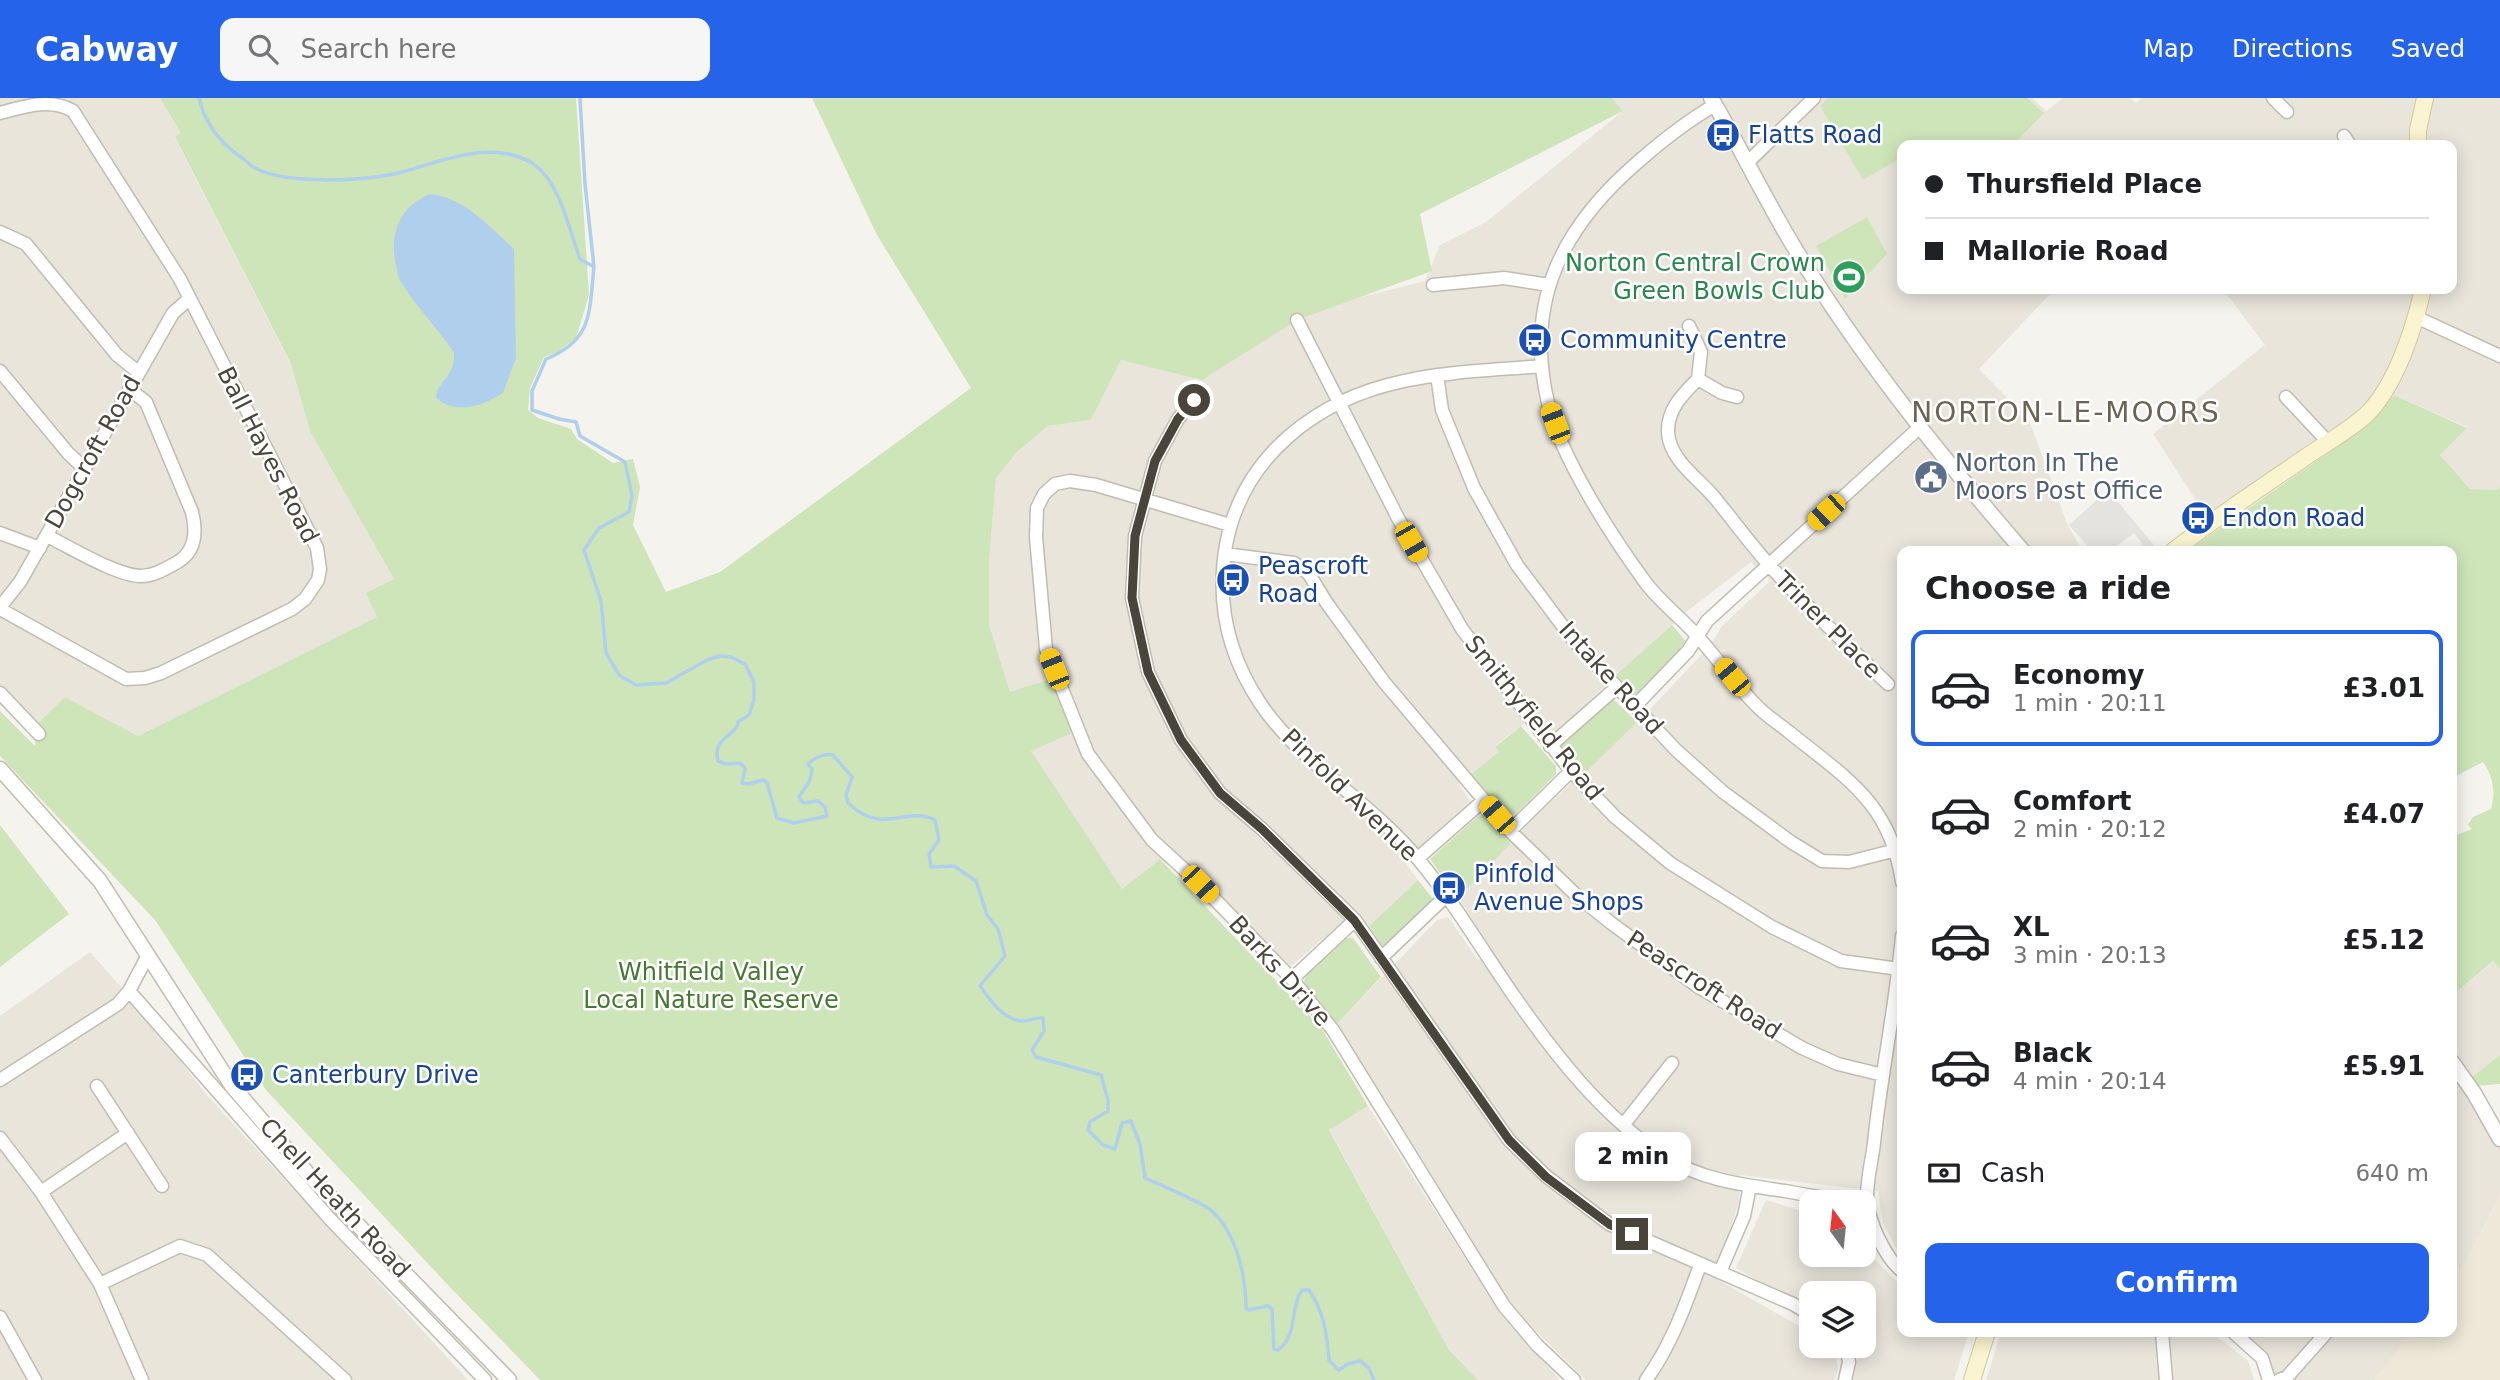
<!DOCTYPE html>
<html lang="en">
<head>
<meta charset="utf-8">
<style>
  :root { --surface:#fff; --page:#f6f6f6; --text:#202124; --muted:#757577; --line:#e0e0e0; --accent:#2563eb }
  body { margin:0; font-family:"DejaVu Sans",sans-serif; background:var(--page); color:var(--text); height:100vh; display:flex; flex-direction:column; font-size:26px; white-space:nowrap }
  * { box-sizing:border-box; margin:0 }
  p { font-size:23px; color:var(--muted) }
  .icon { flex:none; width:38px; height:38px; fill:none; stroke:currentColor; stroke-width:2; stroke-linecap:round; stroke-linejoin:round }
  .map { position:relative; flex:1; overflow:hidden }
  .drawer { position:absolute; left:1897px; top:448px; width:560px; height:791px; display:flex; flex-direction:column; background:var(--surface); border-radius:14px; box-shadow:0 4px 18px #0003 }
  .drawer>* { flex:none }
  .hud { position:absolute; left:1897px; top:42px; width:560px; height:154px; border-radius:14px; box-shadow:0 4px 18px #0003; display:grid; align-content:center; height:154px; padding:0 28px; background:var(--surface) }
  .needle { width:46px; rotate:345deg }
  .tools { position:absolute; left:1799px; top:1092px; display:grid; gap:14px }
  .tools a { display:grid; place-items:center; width:77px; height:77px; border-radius:14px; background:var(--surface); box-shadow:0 4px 18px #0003; font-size:35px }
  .end { position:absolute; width:32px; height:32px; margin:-16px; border:9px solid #49453b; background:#fff; box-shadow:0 0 0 4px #fff }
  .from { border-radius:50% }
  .bubble { position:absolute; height:49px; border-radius:14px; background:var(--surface); box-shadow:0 4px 18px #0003; font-size:23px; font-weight:600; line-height:49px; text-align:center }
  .car { position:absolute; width:21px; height:42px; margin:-21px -10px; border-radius:9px; box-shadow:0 0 5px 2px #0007; background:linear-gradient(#f5c518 24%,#345 0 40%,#f5c518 0 76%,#345 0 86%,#f5c518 0) }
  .hud b { display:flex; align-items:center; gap:24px; height:66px; font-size:26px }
  .hud b+b { border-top:2px solid var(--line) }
  .hud i { width:18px; height:18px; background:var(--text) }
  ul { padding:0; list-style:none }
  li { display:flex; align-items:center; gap:21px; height:116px; margin:0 14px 10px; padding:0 14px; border:4px solid transparent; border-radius:14px }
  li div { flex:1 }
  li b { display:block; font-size:26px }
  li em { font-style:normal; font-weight:600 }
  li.active { border-color:var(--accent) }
  li>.icon { width:63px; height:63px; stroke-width:1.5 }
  h2 { padding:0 28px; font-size:32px; line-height:84px }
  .pay { display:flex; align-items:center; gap:18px; height:77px; padding:0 28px; font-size:26px }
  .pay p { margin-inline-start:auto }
  .primary-button { display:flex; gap:14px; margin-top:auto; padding:14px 28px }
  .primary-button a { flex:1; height:80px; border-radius:14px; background:var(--accent); color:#fff; font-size:28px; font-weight:600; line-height:80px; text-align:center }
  header { display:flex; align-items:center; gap:42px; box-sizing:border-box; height:98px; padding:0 35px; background:var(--accent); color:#fff }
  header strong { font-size:33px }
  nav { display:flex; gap:38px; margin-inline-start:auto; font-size:24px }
  .search { width:490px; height:63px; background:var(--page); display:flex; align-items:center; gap:18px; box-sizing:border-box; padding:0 24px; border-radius:14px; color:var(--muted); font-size:26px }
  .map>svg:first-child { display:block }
  .residential { fill:#e9e5db }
  .education { fill:#ede8d8 }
  .green { fill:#cee5ba }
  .parking { fill:#e5e3e0 }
  .water { fill:#afcfec }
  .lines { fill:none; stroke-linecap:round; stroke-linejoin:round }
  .stream { stroke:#afcfec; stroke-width:3.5 }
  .minor-casing { stroke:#c0bcb0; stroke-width:15 }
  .tertiary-casing { stroke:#c0bcb0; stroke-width:17 }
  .secondary-casing { stroke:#d1c8a0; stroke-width:18 }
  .minor { stroke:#fff; stroke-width:12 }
  .tertiary { stroke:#fff; stroke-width:14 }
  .secondary { stroke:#fbf4d1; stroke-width:16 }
  .route { stroke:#49453b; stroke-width:9 }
  .labels { text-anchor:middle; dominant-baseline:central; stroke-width:5; stroke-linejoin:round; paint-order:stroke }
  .transit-label { font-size:24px; fill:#164399; stroke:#fff; text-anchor:start }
  .leisure-label { font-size:24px; fill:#27864d; stroke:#fff; text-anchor:end }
  .street-label { font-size:24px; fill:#49453b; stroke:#fff }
  .service-label { font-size:24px; fill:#4e5e75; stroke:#fff; text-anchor:start }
  .park-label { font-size:24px; fill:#477831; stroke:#fff }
  .quarter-label { font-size:28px; letter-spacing:2px; fill:#6b6353; stroke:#fff }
</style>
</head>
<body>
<header>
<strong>Cabway</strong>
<div class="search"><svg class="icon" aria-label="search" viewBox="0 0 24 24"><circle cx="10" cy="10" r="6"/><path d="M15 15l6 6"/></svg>Search here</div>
<nav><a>Map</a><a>Directions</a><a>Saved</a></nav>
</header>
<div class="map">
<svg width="2500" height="1282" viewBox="0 0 2500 1282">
  <rect width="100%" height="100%" fill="#f5f3ed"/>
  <path class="residential" d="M0 0H160L181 35 175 40 290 265 309 330 394 481 378 519 138 638 65 599 36 627 0 591Z
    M1612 0H2032L2046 13 2063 0H2130L2136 5 2142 0H2500V389L2497 392 2470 391 2440 357 2467 329 2378 290 2365 309 2330 336 2206 418 2153 336 2265 247 2223 191H2452V47H2199L2195 45 2193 47H1902V191H2055L1979 271 2029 322 2068 428 2083 453H1902V1161L1883 1125 1878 1093 1740 1077 1739 1103 1715 1180 1811 1235V1248L1835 1249 1838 1272 1835 1282H1586L1506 1204 1437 1085 1337 926 1437 822 1448 819 1478 862 1492 852 1458 800 1538 716 1647 614 1709 549 1722 528 1770 483 1751 464 1686 514 1556 633 1546 635 1532 619 1495 648 1499 654 1459 686 1470 703 1404 763 1418 782 1369 828 1353 815 1291 868 1254 832 1160 761 1122 791 1053 691 1031 653 1052 582 1010 594 989 526V464L996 380 1017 354 1048 328 1091 322 1121 262 1178 269 1197 282 1268 233 1314 211 1425 183 1440 147 1486 124 1623 13Z
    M90 854 143 914 205 995 468 1282H0V918Z
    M2494 863 2500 871V957L2461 989 2500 1048V1096L2469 1158 2452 1181V898Z
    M1368 1008 1500 1215 1560 1282H1478L1449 1252 1329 1031Z
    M1766 1102 1811 1116V1157H1864V1151L1902 1189V1234H1969L1954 1282H1853L1859 1253 1857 1248H1864V1195H1811V1213L1736 1170Z
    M2001 1234H2154L2156 1238 2164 1234H2211L2248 1263 2254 1282H1986Z
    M2240 1234H2412L2375 1282H2273Z"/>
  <path class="education" d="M2500 1096V1282H2375L2412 1234H2452V1181L2469 1158Z"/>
  <path class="green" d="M160 0H576L589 197 576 240 559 253 544 259 530 290 528 312 538 320 571 331 577 341 613 365 633 361 640 389 633 427 666 494 720 474 971 290 877 137 812 0H1612L1623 13 1420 116 1432 173 1297 222 1202 282 1121 262 1091 322 1048 328 1017 354 996 380 989 464V526L1010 594 1051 581 1072 635 1031 653 1122 791 1160 761 1322 931 1368 1008 1329 1032 1449 1252 1478 1282H540L446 1185 266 992 155 822 0 658V613L35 648 36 627 65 599 138 638 377 519 366 495 394 481 310 333 290 264 175 39 181 35Z
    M1828 0H2027L2044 15 2013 47H1902V59L1863 82 1820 8Z
    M1867 119 1887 156 1845 201 1816 148Z
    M2394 297 2467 330 2440 357 2470 391 2497 392 2500 389V871L2493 863 2452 898V739L2472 731 2468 727 2473 719 2491 711C2496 694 2493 678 2483 664L2452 680V453H2187L2368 327Z
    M1672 527 1685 542 1687 549 1638 596H1633L1616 577Z
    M1613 601 1637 624 1583 677 1560 652V646Z
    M1521 628 1556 668V676L1516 716H1504L1470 677 1499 654 1495 649Z
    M1484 717 1511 745 1458 800 1430 761 1478 718Z
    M0 727 69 816 0 869Z
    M1418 782 1432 800 1431 805 1391 845 1382 848 1369 828Z
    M1346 840H1353L1381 879 1337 926 1304 884 1306 876Z
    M2500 957V986L2475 988 2470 981Z"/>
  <path class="parking" d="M2108 392 2158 452 2156 453H2148L2134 435 2110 453H2092L2069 427Z"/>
  <path class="water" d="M430 96C464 99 490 129 514 151L516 260 503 295C482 308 457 317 436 300 438 281 455 280 454 255 438 230 416 209 401 184 397 178 397 170 395 163 390 133 401 108 430 96Z"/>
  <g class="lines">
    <path class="stream" d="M199 0C205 26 219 44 241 59 245 62 249 66 253 69 285 88 371 83 406 73 444 62 491 42 530 64 559 80 569 131 580 161L594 169C589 215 593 242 546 261L532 293V312L559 321 576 324 580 338 625 364 632 397 629 414 599 430 584 452 601 503 606 555 619 577 636 587 666 585 707 562 720 558 731 559 745 566 754 584V602L749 617 739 623C734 641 712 639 718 663L726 666 740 665 745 670 742 685 748 686 763 682 767 685 777 720 794 725 827 718 825 709 818 703 803 705 799 699 810 682 812 671 808 666C814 660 824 655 833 657L852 679 846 697 848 705C884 739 905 707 935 722L939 742 929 756 931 769 954 768 976 783 987 817 998 831 1005 858 980 888C989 901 1002 920 1020 923 1028 924 1034 919 1043 920L1044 933 1032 952 1036 959 1101 977 1108 1002V1013L1090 1024 1088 1032 1103 1047 1115 1051 1122 1025 1131 1023 1140 1046 1145 1080C1160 1087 1203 1104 1213 1114 1237 1137 1246 1179 1246 1210L1249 1212 1268 1208 1272 1211 1274 1251 1278 1252C1299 1236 1289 1211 1302 1192H1309C1324 1214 1327 1236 1329 1262L1339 1272 1348 1266 1360 1263 1369 1270 1374 1282
      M580 0 585 86 594 169"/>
    <g class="minor-casing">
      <path id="minor" d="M2273 0 2287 14
        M1715 7C1687 23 1663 42 1639 63 1562 129 1524 203 1548 305 1560 358 1611 437 1643 481 1658 503 1681 519 1698 539 1718 561 1735 586 1756 607 1765 617 1778 625 1789 634 1846 680 1891 705 1902 784
        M0 15C26 8 51 0 73 13L180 181 317 450 320 471 318 482 305 501 292 511 161 575 145 580 126 581 0 511
        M2344 38 2350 47
        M1748 64 1814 0
        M0 134 26 146 117 257 138 274
        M1433 187 1504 180 1549 187
        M2416 219 2500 258
        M1297 222 1399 422 1462 531 1571 673 1615 719 1670 765 1772 829 1841 863 1899 871
        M1689 228 1701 254 1698 281C1683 296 1667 311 1668 335 1670 362 1698 380 1714 399 1733 422 1751 447 1771 469 1808 510 1848 548 1888 586
        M1542 268C1496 272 1449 273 1404 283 1318 301 1243 357 1226 447 1216 504 1228 557 1260 605 1299 664 1372 705 1418 761 1454 804 1482 852 1514 898 1555 957 1603 1019 1665 1059 1701 1082 1744 1087 1785 1093 1812 1098 1839 1103 1867 1103
        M0 273 68 355 84 370
        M1437 277 1442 312 1474 390 1517 467 1574 543 1676 652 1723 694 1791 744 1822 763 1849 764 1896 752
        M1698 281 1722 295 1737 299
        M1198 298 1178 321 1155 363 1135 438 1132 500 1148 574 1181 642 1220 695 1262 731 1355 822 1509 1042 1546 1078 1609 1126 1793 1206 1811 1217
        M2286 299 2328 344
        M1230 427 1096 387 1070 383 1055 386 1044 396 1037 410 1036 439 1046 551 1088 656 1152 742 1200 786 1292 881 1333 932 1504 1208 1537 1247 1574 1282
        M0 435 40 450
        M47 438C70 449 117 478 141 478 154 478 165 471 176 465 196 454 197 434 192 414L146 304 129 291
        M1225 456 1294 465 1309 476 1326 504 1384 584 1510 733 1575 796 1611 825 1697 888 1802 950 1838 966 1883 977
        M0 509 20 484 173 215 189 201
        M0 595 39 636
        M1635 608 1688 553 1707 523 1920 329
        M1550 648 1617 589
        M1510 733 1571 673
        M1418 760 1484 702
        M1902 838C1896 907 1881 976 1874 1045 1872 1063 1866 1084 1867 1103 1869 1124 1885 1160 1902 1173
        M1381 860 1446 798
        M1292 881 1355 822
        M129 893 330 1121 485 1282
        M0 982 118 906 129 893 147 859
        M97 988 162 1088
        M1624 1026 1672 965
        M0 1040 41 1094 100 1186 142 1282
        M41 1094 128 1035
        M1720 1174 1744 1118 1750 1088
        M100 1186 180 1148 207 1157 345 1282
        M0 1219 35 1282
        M2162 1234 2166 1282
        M2233 1234 2262 1260 2269 1282
        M1646 1282C1671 1248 1686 1206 1700 1167
        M1845 1282 1849 1264 1846 1248
        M2279 1282 2287 1279 2327 1234"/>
    </g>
    <g class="tertiary-casing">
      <path id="tertiary" d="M1711 0C1739 47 1763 97 1791 144 1857 254 1939 356 2023 453
        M0 671 100 783 232 988 308 1076 509 1282
        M2452 964 2474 995 2500 1041"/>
    </g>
    <g class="secondary-casing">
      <path id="secondary" d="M2418 47V32L2425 0
        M2173 453C2214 421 2257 392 2300 363 2321 348 2347 334 2366 317 2396 288 2414 230 2423 191
        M1972 1282 1987 1234"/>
    </g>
    <use href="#minor" class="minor"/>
    <use href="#tertiary" class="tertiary"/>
    <use href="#secondary" class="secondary"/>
  </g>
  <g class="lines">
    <path class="route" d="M1194 302 1178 321 1155 363 1135 438 1132 500 1148 574 1181 642 1220 695 1262 731 1354 822 1509 1042 1546 1079 1609 1126 1632 1136"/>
  </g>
  <defs>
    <g id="bus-disc" transform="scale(1.75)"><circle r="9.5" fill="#1a4fb4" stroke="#fff"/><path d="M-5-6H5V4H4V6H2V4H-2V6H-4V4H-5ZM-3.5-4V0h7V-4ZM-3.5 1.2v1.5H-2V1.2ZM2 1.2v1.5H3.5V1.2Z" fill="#fff"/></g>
    <g id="stadium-disc" transform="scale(1.75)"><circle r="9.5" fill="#2e9e5b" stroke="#fff"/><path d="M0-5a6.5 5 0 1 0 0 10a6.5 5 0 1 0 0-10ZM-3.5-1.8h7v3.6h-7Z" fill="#fff"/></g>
    <g id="civic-disc" transform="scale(1.75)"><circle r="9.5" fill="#5c6f8a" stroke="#fff"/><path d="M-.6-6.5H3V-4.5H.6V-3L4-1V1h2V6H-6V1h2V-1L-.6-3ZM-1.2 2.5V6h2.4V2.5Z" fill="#fff"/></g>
  </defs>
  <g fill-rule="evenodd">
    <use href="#bus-disc" x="1723" y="37"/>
    <use href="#stadium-disc" x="1849" y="179"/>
    <use href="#bus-disc" x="1535" y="242"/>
    <use href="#civic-disc" x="1931" y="379"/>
    <use href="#bus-disc" x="2198" y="420"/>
    <use href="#bus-disc" x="1233" y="482"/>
    <use href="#bus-disc" x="1449" y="790"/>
    <use href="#bus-disc" x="247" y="977"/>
  </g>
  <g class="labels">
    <g class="transit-label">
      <text x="1748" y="37">Flatts Road</text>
      <text x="1560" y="242">Community Centre</text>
      <text x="2222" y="420">Endon Road</text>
      <text x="1258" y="468">Peascroft<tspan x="1258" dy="28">Road</tspan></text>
      <text x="1474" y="776">Pinfold<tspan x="1474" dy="28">Avenue Shops</tspan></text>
      <text x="272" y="977">Canterbury Drive</text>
    </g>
    <g class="leisure-label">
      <text x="1825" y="165">Norton Central Crown<tspan x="1825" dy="28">Green Bowls Club</tspan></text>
    </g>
    <g class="street-label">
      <text transform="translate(93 354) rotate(-61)">Dogcroft Road</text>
      <text transform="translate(268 357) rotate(63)">Ball Hayes Road</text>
      <text transform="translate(1828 527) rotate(45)">Triner Place</text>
      <text transform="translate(1611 580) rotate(48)">Intake Road</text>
      <text transform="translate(1534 620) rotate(51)">Smithyfield Road</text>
      <text transform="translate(1350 697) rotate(44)">Pinfold Avenue</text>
      <text transform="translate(1280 873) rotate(48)">Barks Drive</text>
      <text transform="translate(1704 887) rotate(33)">Peascroft Road</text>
      <text transform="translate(335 1100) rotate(47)">Chell Heath Road</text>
    </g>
    <g class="service-label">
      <text x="1955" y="365">Norton In The<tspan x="1955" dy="28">Moors Post Office</tspan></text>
    </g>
    <g class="park-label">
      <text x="711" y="874">Whitfield Valley<tspan x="711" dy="28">Local Nature Reserve</tspan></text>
    </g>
    <g class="quarter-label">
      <text x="2066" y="314">NORTON-LE-MOORS</text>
    </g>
  </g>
</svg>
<div class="tools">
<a><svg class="needle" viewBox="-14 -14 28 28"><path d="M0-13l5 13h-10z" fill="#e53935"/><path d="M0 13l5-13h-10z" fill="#757577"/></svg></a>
<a><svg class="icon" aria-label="layers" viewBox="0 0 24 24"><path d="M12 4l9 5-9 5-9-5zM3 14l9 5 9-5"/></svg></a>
</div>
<i class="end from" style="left:1194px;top:302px"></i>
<i class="end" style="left:1632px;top:1136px"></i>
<div class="bubble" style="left:1575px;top:1034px;width:116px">2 min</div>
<i class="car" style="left:1555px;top:325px;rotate:339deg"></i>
<i class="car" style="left:1826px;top:414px;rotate:227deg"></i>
<i class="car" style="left:1411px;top:444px;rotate:150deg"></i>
<i class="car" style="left:1054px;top:571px;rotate:338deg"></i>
<i class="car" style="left:1732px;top:579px;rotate:320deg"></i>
<i class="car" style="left:1497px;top:717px;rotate:319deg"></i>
<i class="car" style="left:1200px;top:786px;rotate:136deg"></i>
<div class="hud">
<b><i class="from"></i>Thursfield Place</b>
<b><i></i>Mallorie Road</b>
</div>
<section class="drawer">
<h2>Choose a ride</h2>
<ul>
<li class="active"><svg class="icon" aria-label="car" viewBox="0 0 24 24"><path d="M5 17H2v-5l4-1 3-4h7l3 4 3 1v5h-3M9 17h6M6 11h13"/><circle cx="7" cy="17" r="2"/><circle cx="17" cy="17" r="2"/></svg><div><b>Economy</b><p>1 min · 20:11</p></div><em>£3.01</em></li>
<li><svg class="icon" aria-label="car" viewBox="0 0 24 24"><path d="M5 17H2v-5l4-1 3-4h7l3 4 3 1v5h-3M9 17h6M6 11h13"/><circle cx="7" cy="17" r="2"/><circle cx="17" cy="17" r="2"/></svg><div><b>Comfort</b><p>2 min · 20:12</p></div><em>£4.07</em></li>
<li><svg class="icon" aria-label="car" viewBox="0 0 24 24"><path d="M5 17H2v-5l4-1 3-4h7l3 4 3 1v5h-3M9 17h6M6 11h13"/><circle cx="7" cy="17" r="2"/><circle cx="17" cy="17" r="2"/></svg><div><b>XL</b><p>3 min · 20:13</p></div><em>£5.12</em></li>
<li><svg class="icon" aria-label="car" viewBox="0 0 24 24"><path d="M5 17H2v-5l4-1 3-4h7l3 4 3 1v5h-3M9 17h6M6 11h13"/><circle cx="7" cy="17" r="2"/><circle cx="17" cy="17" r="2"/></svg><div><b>Black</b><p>4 min · 20:14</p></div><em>£5.91</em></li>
</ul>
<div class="pay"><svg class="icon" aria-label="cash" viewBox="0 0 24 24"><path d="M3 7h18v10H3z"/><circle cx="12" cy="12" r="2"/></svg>Cash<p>640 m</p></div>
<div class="primary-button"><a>Confirm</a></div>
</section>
</div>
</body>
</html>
